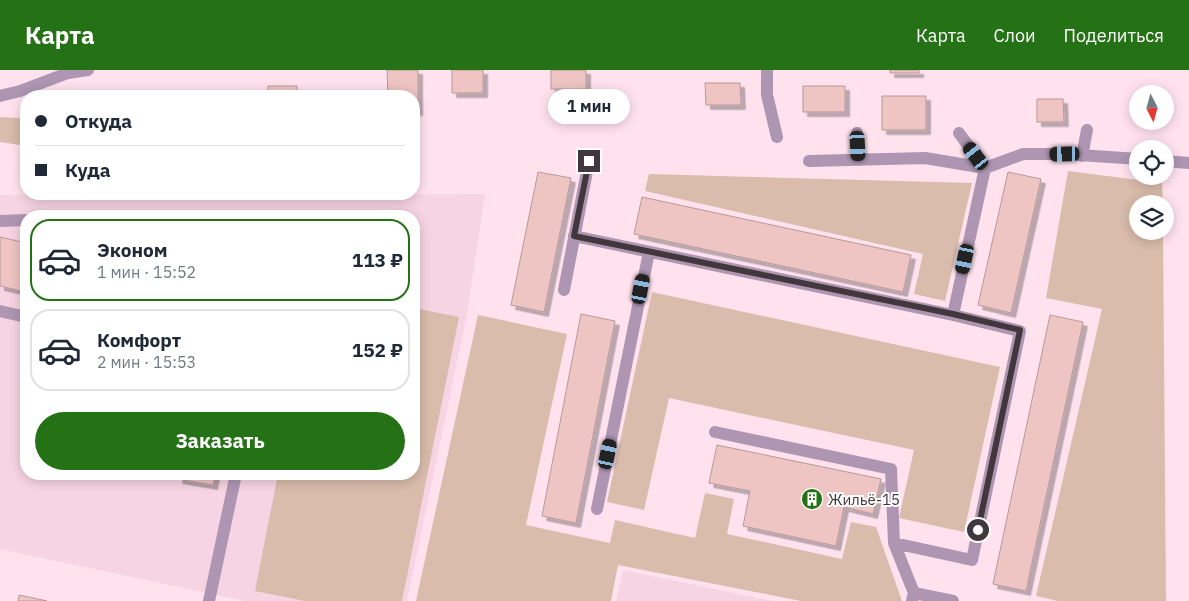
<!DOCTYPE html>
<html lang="ru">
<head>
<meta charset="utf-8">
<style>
  :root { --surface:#fff; --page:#f2f2f3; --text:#1f2937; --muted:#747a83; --line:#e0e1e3; --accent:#257115 }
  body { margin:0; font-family:"IBM Plex Sans",sans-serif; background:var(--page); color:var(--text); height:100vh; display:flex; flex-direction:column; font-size:19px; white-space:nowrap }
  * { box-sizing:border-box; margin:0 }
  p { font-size:16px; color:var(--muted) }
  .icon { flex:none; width:28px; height:28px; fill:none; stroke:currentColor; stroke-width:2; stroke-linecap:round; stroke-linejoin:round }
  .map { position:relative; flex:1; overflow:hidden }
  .details { position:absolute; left:20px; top:140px; width:400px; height:270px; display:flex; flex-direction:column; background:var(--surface); border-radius:20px; box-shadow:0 2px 12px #0003 }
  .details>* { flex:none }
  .guide { position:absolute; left:20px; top:20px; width:400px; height:110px; border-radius:20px; box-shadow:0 2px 12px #0003; display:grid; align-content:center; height:110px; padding:0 15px; background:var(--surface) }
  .needle { width:32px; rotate:174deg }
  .tools { position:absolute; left:1129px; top:15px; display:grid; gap:10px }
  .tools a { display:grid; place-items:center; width:45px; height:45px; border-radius:50%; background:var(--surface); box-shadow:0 2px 12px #0003; font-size:25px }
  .end { position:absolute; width:22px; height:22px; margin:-11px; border:6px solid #42373c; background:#fff; box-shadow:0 0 0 2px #fff }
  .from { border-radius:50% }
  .bubble { position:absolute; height:35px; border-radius:18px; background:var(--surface); box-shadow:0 2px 12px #0003; font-size:16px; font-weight:700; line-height:35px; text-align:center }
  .car { position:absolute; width:15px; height:30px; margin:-15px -8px; border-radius:6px; box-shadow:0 0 4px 1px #0007; background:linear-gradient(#222 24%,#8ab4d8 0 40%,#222 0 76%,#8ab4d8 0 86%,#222 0) }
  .guide b { display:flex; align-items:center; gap:18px; height:48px; font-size:19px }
  .guide b+b { border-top:1px solid var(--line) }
  .guide i { width:12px; height:12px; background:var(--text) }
  ul { padding:9px 0 0; list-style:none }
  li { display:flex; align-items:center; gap:15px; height:82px; margin:0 10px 8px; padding:0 5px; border:2px solid var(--line); border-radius:20px }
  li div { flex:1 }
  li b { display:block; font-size:19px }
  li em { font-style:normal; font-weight:700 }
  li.current { border-color:var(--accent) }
  li>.icon { width:45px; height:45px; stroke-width:1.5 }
  .cta { display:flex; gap:10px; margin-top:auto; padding:10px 15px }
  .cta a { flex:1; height:58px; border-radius:30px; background:var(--accent); color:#fff; font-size:20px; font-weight:700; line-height:58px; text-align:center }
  header { display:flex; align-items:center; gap:30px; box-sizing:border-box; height:70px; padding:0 25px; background:var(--accent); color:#fff }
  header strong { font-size:24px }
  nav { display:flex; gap:28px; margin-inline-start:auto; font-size:18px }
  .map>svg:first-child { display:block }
  .built { fill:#f7d4e3; fill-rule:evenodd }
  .green { fill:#d9bcab }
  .building { fill:#eec5c3; stroke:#b69998; filter:url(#shadow) }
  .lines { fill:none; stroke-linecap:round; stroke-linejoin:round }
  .minor { stroke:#ae96b2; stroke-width:12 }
  .route { stroke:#42373c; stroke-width:6 }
  .labels { text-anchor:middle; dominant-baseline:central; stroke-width:4; stroke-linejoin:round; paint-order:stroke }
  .poi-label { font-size:15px; fill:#42373c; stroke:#fff; text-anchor:start }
</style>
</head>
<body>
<header>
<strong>Карта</strong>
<nav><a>Карта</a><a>Слои</a><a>Поделиться</a></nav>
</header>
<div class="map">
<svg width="1189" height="531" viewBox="0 0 1189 531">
  <defs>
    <filter id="shadow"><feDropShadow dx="4.5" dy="4.5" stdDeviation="0" flood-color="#0004"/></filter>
  </defs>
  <rect width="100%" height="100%" fill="#ffe2ee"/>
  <path class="built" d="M485 124 467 244 407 531H245L0 479V125L166 126ZM26 146H414V404H26Z
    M623 500 773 531H616Z"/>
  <path class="green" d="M26 46V76L0 72V47L19 48Z
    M1068 101 1162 113 1163 134H1138V161H1163L1166 531H1058L1036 526 1102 239 1046 228Z
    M649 104 972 113 945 231 914 224 923 184 645 121Z
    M652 222 1000 297 964 462 899 448 914 380 669 328 644 440 607 432Z
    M414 238 459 247 402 531H305L255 521 278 404H414Z
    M478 245 567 264 526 455 610 473 615 450 695 468 705 423 734 429 727 464 842 489 851 452 876 457 902 531H801L618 495 611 531H416Z"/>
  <path class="building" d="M387 0H418V41H414V26H388Z
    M452 0H483V23H452Z
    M551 0H586V19H551Z
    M890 0H919V3H890Z
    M705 13H740L741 35H706Z
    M268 16H297V26H268Z
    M803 16H845V42H803Z
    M882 26H926V60H882Z
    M1037 29H1063L1064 52H1037Z
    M538 102 571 108 544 242 511 235Z
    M1008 102 1041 109 1011 243 978 235Z
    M642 127 911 185 903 222 634 164Z
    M0 167 26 173V222L0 216Z
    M581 244 615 251 576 453 542 446Z
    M1050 245 1083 252 1026 521 993 514Z
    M717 375 881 409 873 444 844 437 836 476 743 456 750 421 709 413Z
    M179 404H215L213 415 178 409Z
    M19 525 47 531H18Z"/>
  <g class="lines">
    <path class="minor" d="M767 0V25L777 67
      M0 26 20 21 68 3 88 0
      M857 63 859 90
      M1082 86 1087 60
      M809 91 925 88 985 98 1023 84H1065L1138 89
      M1165 91 1189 93
      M0 151 26 150
      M574 166 953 245 1020 261 972 490 894 473 914 523 912 531
      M564 220 589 91
      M0 241 26 247
      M953 245 985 98 959 63
      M715 362 891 399 894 473
      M597 439 649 182
      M914 523 953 531
      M209 531 236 404"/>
  </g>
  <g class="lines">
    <path class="route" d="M589 91 574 166 953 244 1020 260 978 460"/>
  </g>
  <defs>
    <g id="building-disc" transform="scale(1.125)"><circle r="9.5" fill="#257115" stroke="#fff"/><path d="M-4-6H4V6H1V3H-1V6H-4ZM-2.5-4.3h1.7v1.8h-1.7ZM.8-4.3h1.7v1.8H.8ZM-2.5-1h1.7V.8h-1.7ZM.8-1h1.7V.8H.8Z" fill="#fff"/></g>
  </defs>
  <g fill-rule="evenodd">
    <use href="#building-disc" x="812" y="429"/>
  </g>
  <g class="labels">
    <g class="poi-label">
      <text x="828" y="429">Жильё-15</text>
    </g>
  </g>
</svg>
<div class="tools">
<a><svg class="needle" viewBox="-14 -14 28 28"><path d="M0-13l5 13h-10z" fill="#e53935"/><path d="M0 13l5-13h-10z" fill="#747a83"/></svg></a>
<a><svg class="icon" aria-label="locate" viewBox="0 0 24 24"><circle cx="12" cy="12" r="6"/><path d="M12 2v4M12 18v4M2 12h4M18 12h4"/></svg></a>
<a><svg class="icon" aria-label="layers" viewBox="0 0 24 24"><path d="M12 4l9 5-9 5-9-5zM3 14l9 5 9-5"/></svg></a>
</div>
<i class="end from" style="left:978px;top:460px"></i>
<i class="end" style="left:589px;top:91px"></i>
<div class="bubble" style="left:548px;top:19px;width:82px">1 мин</div>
<i class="car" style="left:858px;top:76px;rotate:177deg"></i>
<i class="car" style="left:1065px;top:84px;rotate:269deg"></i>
<i class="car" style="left:976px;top:86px;rotate:323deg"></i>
<i class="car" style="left:965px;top:189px;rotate:192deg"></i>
<i class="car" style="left:641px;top:219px;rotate:11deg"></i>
<i class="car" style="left:608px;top:384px;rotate:12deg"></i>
<div class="guide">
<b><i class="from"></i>Откуда</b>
<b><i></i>Куда</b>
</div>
<section class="details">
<ul>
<li class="current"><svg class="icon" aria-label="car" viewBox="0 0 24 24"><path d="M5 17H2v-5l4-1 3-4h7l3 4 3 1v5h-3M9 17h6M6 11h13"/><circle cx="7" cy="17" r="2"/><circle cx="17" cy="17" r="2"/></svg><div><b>Эконом</b><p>1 мин · 15:52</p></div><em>113 ₽</em></li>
<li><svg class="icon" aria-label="car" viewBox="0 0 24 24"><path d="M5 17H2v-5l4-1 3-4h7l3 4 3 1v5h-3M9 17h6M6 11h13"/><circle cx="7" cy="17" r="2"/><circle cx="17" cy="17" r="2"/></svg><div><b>Комфорт</b><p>2 мин · 15:53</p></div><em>152 ₽</em></li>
</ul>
<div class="cta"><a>Заказать</a></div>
</section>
</div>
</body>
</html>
